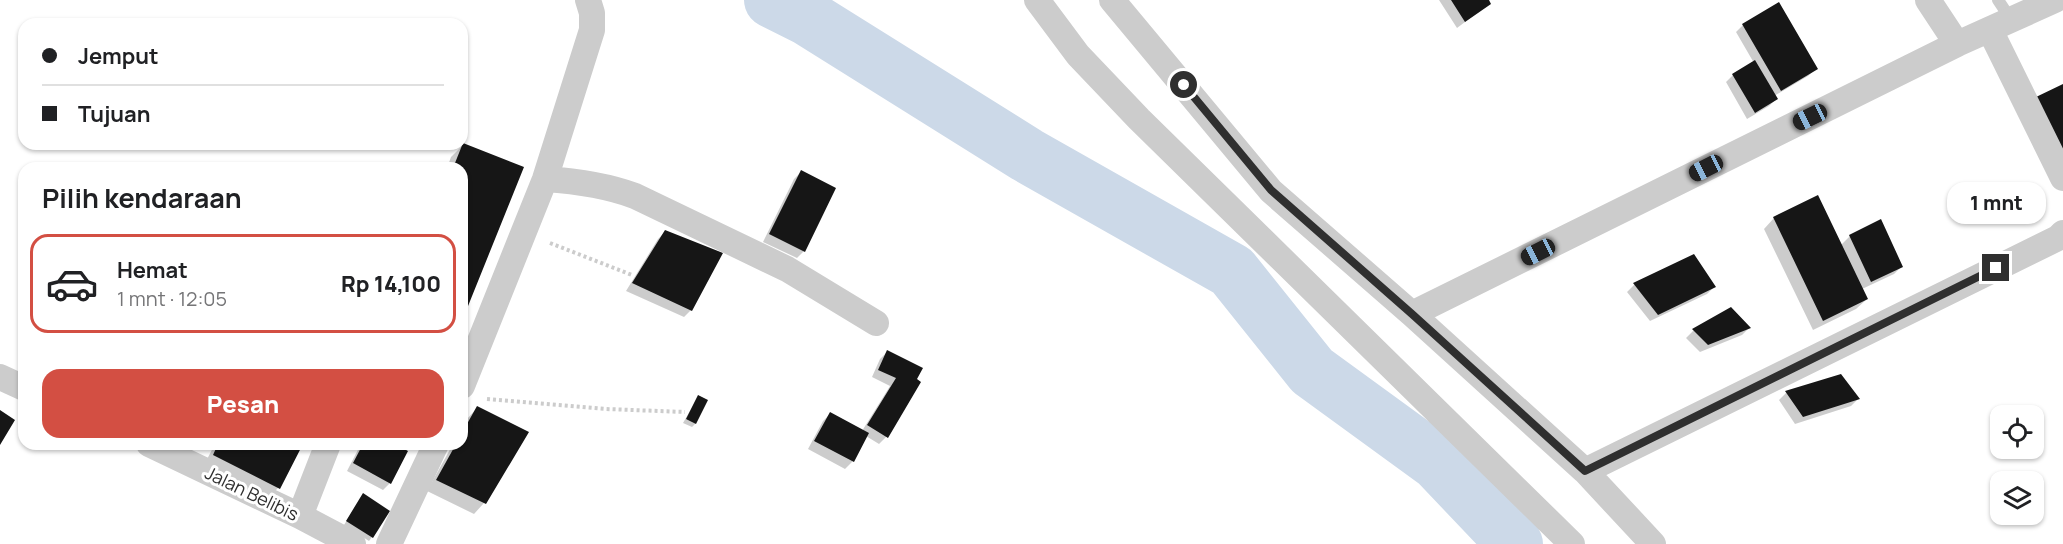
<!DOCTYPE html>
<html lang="id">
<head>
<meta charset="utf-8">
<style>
  :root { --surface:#fff; --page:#f6f6f6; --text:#202124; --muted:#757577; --line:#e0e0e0; --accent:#d34f43 }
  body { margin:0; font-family:Manrope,sans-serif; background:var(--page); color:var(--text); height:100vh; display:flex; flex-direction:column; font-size:22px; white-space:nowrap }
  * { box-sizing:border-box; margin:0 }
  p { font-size:20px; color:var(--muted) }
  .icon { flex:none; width:33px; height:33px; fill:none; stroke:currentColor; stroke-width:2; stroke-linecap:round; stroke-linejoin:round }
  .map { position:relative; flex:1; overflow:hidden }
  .drawer { position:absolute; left:18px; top:162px; width:450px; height:288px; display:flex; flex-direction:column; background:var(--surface); border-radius:18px; box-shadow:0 2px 4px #0004 }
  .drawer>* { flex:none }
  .top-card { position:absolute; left:18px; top:18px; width:450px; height:132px; border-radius:18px; box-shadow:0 2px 4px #0004; display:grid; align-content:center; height:132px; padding:0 24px; background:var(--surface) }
  .fabs { position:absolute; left:1990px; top:405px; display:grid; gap:12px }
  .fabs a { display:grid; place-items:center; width:54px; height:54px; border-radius:12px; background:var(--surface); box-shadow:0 2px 4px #0004; font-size:30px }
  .end { position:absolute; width:27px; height:27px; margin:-14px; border:8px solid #2f2f2f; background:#fff; box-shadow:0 0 0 3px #fff }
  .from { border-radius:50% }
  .bubble { position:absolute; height:42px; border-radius:18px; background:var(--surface); box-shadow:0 2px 4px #0004; font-size:20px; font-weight:800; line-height:42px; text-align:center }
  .car { position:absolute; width:18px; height:36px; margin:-18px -9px; border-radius:8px; box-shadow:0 0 4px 2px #0007; background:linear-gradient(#222 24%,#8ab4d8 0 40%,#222 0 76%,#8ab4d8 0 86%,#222 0) }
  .top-card b { display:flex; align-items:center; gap:21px; height:57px; font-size:22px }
  .top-card b+b { border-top:2px solid var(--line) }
  .top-card i { width:15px; height:15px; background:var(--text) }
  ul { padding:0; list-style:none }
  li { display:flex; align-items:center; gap:18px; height:99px; margin:0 12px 9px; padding:0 12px; border:3px solid transparent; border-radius:18px }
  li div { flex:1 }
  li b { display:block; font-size:22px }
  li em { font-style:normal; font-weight:800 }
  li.current { border-color:var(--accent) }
  li>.icon { width:54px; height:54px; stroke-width:1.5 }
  h2 { padding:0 24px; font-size:27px; line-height:72px }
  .button { display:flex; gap:12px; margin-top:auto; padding:12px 24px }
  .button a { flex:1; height:69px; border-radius:18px; background:var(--accent); color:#fff; font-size:24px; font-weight:800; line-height:69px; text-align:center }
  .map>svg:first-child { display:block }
  .shadow { fill:#0003 }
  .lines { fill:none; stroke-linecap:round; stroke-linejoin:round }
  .river { stroke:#ccd9e8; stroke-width:56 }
  .building { fill:#161616 }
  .path { stroke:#ccc; stroke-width:4; stroke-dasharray:3 3; stroke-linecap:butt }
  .service { stroke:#ccc; stroke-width:12 }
  .minor { stroke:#ccc; stroke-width:26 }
  .route { stroke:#2f2f2f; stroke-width:8 }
  .labels { text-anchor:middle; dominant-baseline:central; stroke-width:6; stroke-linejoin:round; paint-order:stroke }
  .street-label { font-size:18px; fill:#2f2f2f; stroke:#fff }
</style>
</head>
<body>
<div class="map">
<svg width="2063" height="544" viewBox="0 0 2063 544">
  <rect width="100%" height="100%" fill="#fff"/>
  <path class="shadow" d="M1439 0H1487L1489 4 1457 28Z
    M1743 25 1816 69 1808 76 1774 96 1776 99 1769 106 1747 119 1726 82 1733 75 1754 63 1736 32Z
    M464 144 462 317V168H447L451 157Z
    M801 172 804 251 797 258 763 242 794 179Z
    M1774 218 1841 245 1850 236 1901 267 1894 274 1862 289 1867 299 1856 309 1813 330 1764 229Z
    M665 232 691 310 684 317 626 291 658 239Z
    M1693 256 1714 287 1707 294 1650 321 1627 292 1634 285Z
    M1730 308 1749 328 1742 335 1700 352 1686 338 1693 331Z
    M887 352 921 369 886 437 879 444 866 436 853 461 845 469 808 449 823 421 830 414 862 431 890 386 872 377 880 359Z
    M1840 376 1858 399 1851 406 1795 424 1779 400 1786 393Z
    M698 397 695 424 692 427 683 423Z
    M477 408 526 433 484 503 474 514 427 491 453 444H462V427L467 419Z
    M215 444H301L278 488 268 498 204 465Z
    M361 444H392L390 483 383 490 347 471Z
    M360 499 372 537 369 541 344 525Z"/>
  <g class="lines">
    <path class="river" d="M772 0 808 18 1027 155 1232 271 1312 371 1437 462 1515 544"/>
  </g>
  <path class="building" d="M1451 0H1489L1491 4 1465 22Z
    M1779 2 1818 69 1781 91 1742 24Z
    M1755 60 1778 99 1755 113 1732 74Z
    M2063 84V152L2036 97Z
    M463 143 524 167 462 321V168H453Z
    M801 170 836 188 805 252 769 234Z
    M1818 195 1868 299 1823 321 1773 217Z
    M1881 219 1903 267 1871 282 1849 235Z
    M665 230 723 253 692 311 632 283Z
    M1694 254 1716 287 1658 315 1633 283Z
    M1731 307 1751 328 1708 345 1692 329Z
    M887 350 923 368 917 379 921 382 888 438 867 425 896 378 878 370Z
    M1841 374 1860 399 1803 417 1785 391Z
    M698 395 708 400 696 424 686 419Z
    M477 406 529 432 486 504 436 480 456 444H462V433Z
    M0 410 15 420 0 445Z
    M830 412 869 433 854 462 814 441Z
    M218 444H303L280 489 213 455Z
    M363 444H395L408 451 391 484 353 463Z
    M363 493 390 511 373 538 346 521Z"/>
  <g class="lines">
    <path class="path" d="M550 243 632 275
      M487 399 606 409 685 412"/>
    <path class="service" d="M1998 0 2012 21"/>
    <path class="minor" d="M1037 0 1078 55 1139 119 1572 544
      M1112 0 1271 191 1412 314 1585 471 1653 544
      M1928 0 1957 44 2055 0
      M1990 30 2063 178
      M545 179C575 181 606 185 635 196L787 269 876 323
      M1412 314 1957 44
      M0 377 24 388
      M462 386 545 179 592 30V13L588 0
      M149 444 300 516 353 544
      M1585 471 2058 238 2063 233
      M300 516 328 444
      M389 544 436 444"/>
  </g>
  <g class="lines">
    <path class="route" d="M1184 85 1271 190 1412 314 1585 471 1996 268"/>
  </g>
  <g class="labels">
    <g class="street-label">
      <text transform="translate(252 493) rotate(26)">Jalan Belibis</text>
    </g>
  </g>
</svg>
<div class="fabs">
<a><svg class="icon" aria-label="locate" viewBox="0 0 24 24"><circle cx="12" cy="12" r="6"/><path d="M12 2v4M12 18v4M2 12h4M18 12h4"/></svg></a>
<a><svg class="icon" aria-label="layers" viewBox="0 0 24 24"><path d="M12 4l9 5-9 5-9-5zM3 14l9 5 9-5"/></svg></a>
</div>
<i class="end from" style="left:1184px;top:85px"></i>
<i class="end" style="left:1996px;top:268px"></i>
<div class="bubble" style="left:1947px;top:182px;width:99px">1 mnt</div>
<i class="car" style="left:1810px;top:117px;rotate:244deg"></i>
<i class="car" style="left:1706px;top:168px;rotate:243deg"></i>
<i class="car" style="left:1538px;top:252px;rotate:243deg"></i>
<div class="top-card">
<b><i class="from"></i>Jemput</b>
<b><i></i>Tujuan</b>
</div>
<section class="drawer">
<h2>Pilih kendaraan</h2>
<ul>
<li class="current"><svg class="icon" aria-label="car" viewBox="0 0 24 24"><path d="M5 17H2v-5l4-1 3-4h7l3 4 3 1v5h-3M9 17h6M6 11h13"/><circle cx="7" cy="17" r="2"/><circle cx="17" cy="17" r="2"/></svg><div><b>Hemat</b><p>1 mnt · 12:05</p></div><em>Rp 14,100</em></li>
</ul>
<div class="button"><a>Pesan</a></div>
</section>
</div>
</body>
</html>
